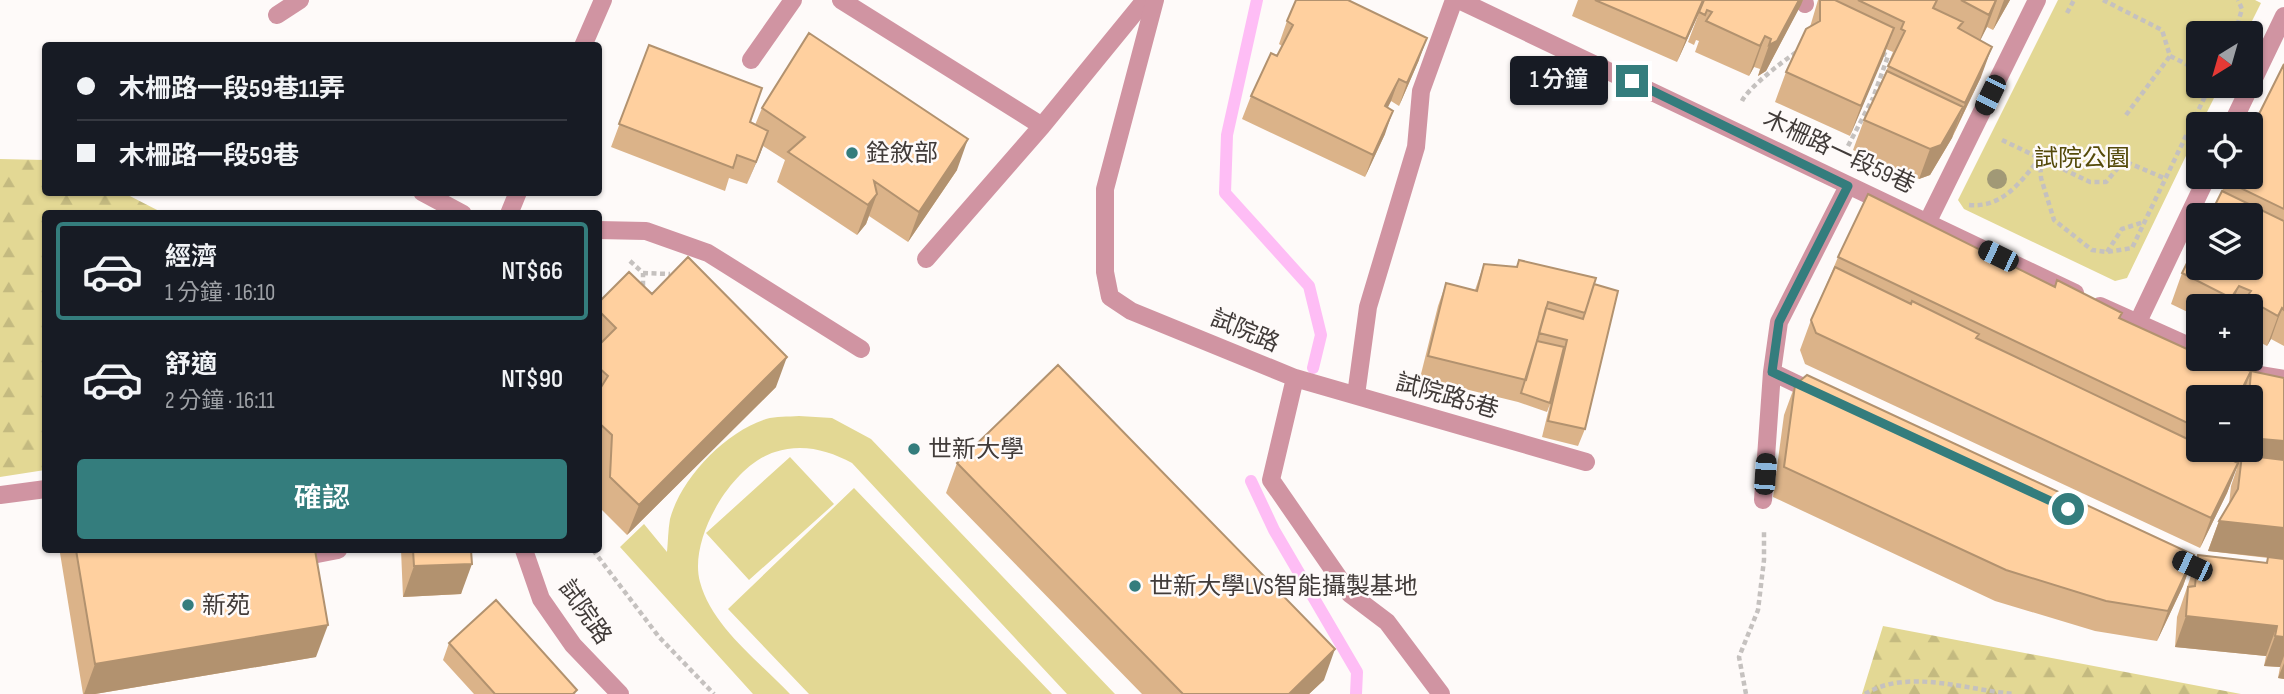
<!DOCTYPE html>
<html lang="zh-TW">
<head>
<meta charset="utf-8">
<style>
  :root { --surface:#171b24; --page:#20242c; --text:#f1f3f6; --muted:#9ea1a6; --line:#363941; --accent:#347d7d }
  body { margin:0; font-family:"Sofia Sans Condensed","Noto Sans TC",sans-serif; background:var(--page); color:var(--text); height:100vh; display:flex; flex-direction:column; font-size:26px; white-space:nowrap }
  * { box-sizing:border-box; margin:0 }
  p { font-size:23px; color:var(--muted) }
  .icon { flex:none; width:38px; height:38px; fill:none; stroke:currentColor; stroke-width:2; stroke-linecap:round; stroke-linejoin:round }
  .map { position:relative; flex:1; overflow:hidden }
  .panel { position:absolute; left:42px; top:210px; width:560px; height:343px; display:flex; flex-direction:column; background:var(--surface); border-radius:7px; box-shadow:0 2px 5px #0004 }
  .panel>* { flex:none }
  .top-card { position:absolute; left:42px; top:42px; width:560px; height:154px; border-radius:7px; box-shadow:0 2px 5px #0004; display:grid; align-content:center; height:154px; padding:0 35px; background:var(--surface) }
  .needle { width:46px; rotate:217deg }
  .buttons { position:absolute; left:2186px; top:21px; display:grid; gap:14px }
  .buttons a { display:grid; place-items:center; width:77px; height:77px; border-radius:7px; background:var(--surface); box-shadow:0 2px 5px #0004; font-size:35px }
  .end { position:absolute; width:32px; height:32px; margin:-16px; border:9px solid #347d7d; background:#fff; box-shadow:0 0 0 4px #fff }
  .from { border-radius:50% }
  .bubble { position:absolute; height:49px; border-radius:7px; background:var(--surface); box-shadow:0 2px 5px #0004; font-size:23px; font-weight:600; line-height:49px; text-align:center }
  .car { position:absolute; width:21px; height:42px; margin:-21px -10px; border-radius:9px; box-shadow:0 0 5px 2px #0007; background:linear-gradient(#222 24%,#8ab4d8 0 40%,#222 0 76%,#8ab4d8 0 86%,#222 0) }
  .top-card b { display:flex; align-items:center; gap:24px; height:66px; font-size:26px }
  .top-card b+b { border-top:2px solid var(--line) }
  .top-card i { width:18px; height:18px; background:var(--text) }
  ul { padding:12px 0 0; list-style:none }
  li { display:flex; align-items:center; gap:21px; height:98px; margin:0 14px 10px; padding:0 21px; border:4px solid transparent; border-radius:7px }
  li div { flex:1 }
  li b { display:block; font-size:26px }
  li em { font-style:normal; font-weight:600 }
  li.current { border-color:var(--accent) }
  li>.icon { width:63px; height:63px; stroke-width:1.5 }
  .primary-button { display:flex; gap:14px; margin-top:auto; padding:14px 35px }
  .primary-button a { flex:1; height:80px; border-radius:7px; background:var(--accent); color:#fff; font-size:28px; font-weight:600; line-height:80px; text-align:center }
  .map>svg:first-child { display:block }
  .forest { fill:url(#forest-firs) }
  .green { fill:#e3d894 }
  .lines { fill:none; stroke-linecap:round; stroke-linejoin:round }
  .stream { stroke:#febdf5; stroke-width:12 }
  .path { stroke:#c5c1bf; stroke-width:4.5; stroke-dasharray:5 3.5; stroke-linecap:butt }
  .lane { stroke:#d094a2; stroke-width:18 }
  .street { stroke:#d094a2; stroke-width:18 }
  .tree { fill:#a19976 }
  .wall { fill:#dbb389; fill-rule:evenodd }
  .shaded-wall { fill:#b2926f }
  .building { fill:#ffd09f; stroke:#b2926f; stroke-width:2 }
  .route { stroke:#347d7d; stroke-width:9 }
  .poi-dot { fill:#347d7d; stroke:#fefaf9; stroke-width:2.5 }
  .labels { text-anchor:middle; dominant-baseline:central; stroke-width:5; stroke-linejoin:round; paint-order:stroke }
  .street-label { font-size:24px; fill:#413b39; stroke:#fefaf9 }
  .poi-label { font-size:24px; fill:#413b39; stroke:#fefaf9; text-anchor:start }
  .park-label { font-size:24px; fill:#554a0a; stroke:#fefaf9 }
</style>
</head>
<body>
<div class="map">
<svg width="2284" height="694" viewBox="0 0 2284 694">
  <defs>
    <pattern id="forest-firs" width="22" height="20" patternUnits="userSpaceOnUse" patternTransform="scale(1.75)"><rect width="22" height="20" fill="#e3d894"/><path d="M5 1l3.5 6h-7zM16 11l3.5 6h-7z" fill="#c4ba80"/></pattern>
  </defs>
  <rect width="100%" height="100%" fill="#fefaf9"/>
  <path class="forest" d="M0 159 45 160 46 192 124 193 163 213 46 214 45 470 0 477Z
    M1883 626 2241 694H1862Z"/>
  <path class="green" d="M2058 0H2255L2261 3 2246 33H2198V86H2220L2201 124H2198V131L2127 278 2115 281 1964 209 1958 200Z
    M799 416 832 418 871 439 1115 694H1067L852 463C828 450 802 443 775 452 732 465 688 539 700 582 712 627 759 661 790 694H753L620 547 644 524 667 552C668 542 668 530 670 519 681 478 725 432 766 419 776 416 788 417 799 416Z
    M790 457 834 504 749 580 706 533Z
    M854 488 1052 694H809L728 609Z"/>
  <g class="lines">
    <path class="stream" d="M1257 0 1227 135 1225 193 1309 286 1321 335 1313 368
      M1251 481 1274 530 1357 672 1356 694"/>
    <path class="path" d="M2103 0 2162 30 2170 56 2198 70
      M2067 13 2074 0
      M2235 33 2242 9 2238 0
      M1877 100 1873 98 1888 56 1880 52
      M1742 101C1748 88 1784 60 1797 52
      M2126 115 2170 56
      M2002 140 2090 182H2106L2124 161 2164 178
      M1848 146 1873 98
      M2040 159 2041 178 2054 220 2092 250 2107 252 2132 248 2210 86
      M1969 205C2002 208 2020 183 2039 159
      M149 213V214
      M2107 252 2122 229 2144 222
      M630 261 643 273V289
      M643 273 670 274
      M593 550 659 637 714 694
      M1746 694 1739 657 1758 610 1764 560V529
      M1865 694C1907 668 1967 690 2014 694"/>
    <path class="lane" d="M841 0 1042 126
      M751 60 793 0
      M598 230 646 231 708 253 861 349
      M926 259 1042 126 1145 0
      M307 556 338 550"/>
    <path class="street" d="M1155 0 1105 189V272L1110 297 1131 311 1295 378 1586 462
      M1459 0 2075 293
      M1804 0 1805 4
      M277 15 300 0
      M583 46 603 0
      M2232 124 2284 16
      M422 192 463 214
      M509 214 518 192
      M1928 221 2037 0
      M2100 306 2198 350
      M2137 324 2207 177
      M2217 359 2249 373 2284 379
      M1295 378 1271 480 1350 594 1387 622 1441 694
      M1818 394 1772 372 1779 322 1848 186
      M1356 395 1368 307 1416 147 1421 91 1454 0
      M0 495 46 489
      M1763 500 1772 372
      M524 550 541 599 573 645 620 694"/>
  </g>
  <circle class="tree" cx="1997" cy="179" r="10"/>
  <path class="wall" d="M1578 0H1803L1766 71 1758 76 1760 69 1754 67 1749 76 1695 52 1699 41 1696 40 1694 45 1688 42 1699 13 1677 62 1572 16Z
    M1818 0H2010L1993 30 1987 27 1980 40 1981 77 1952 138 1930 175 1919 179 1853 150 1864 120 1891 60 1890 59 1893 52 1886 49 1850 136 1775 102 1786 72 1810 27Z
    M1287 21 1419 60 1399 106 1391 101 1388 107 1385 134 1365 177 1242 119 1251 96 1277 56 1282 46 1279 44Z
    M649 45 750 122 755 125 762 108 957 170 908 242 869 216 866 224 857 235 777 182 785 160 763 146 747 184 729 178 725 191 611 147Z
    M2284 64V346L2271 339 2267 346 2250 337V306H2198V317L2171 304 2182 273 2222 191 2226 181Z
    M1838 257 2198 354 2251 371 2284 559V679L2278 678 2280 667 2264 666 2266 656 2175 647 2177 617 2198 555 2266 563 2268 558 2208 551 2219 521 2229 504 2231 486 2237 468H2236L2227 493 2200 548 1805 364 1800 350 1811 320 1831 274ZM2198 397H2250V450H2236L2235 461 2214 451 2215 450H2198Z
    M1519 260 1594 284 1585 429 1578 446 1542 437 1550 404 1547 412 1518 402 1420 378 1438 306 1446 283 1475 290 1484 264 1517 267Z
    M652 294 776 387 627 535 599 507 601 465 598 463V303Z
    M1795 385 2194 555 2183 586 2157 641 2095 631 1995 601 1773 497 1784 415Z
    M957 463 1324 680 1309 694H1142L946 493Z
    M61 550H315L316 657 95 694H83L60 553Z
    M401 550H471L461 594 403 597Z
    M449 643 576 694H474L443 660Z"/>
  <path class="shaded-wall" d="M1703 0H1705L1677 62 1686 39Z
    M1799 0H1803L1801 5 1766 71 1758 76 1769 45Z
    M1997 0 1987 27 1978 45 1989 15Z
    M2004 0H2010L1993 30Z
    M1894 28 1883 59 1850 136 1861 106Z
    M1765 36 1754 67 1749 76 1760 46Z
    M1427 38 1419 60 1399 106 1407 83Z
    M1992 47 1981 77 1954 133 1965 103Z
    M1399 79 1391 101 1377 128 1385 106Z
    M1963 107 1952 138 1930 175 1919 179 1930 149Z
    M1393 111 1385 134 1365 177 1373 155Z
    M768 131 760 154 747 184 756 162Z
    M968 139 957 170 908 242 919 212Z
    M877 194 866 224 857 235 868 205Z
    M2239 286 2231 306H2229L2231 298Z
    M2282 308 2271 339 2267 346 2278 316Z
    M787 357 776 387 627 535 639 505Z
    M2251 371 2242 397H2238Z
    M2250 438 2284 441V472L2242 455 2227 493 2200 548 2211 518 2234 468 2241 450H2250Z
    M2219 521 2284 528V559L2208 551Z
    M2194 555 2183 586 2157 641 2168 611Z
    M472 564 461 594 403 597 414 566Z
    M2186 616 2277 626 2266 656 2175 647Z
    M328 625 316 657 95 694H84L95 664Z
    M2275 636 2284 637V656L2280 667 2264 666Z
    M1335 649 1324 680 1309 694H1289Z
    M2284 663V679L2278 678Z"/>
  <path class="building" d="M1296 0H1348L1427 38 1407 83 1399 79 1385 106 1393 111 1373 155 1251 96 1271 53 1277 56 1293 25 1287 21Z
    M1595 0H1703L1686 39Z
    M1704 0H1799L1777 41 1769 45 1771 39 1765 36 1760 46 1706 21 1712 12 1707 10 1705 15 1699 12Z
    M1820 0H1835L1894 28 1861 106 1786 72 1806 29 1820 21Z
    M1858 0H1937L1933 8 1963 22 1958 28 1992 47 1965 103 1888 66 1905 31 1901 29 1904 22Z
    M1961 0H1996L1989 15Z
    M809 33 968 139 919 212 874 181 877 194 868 205 788 152 805 137 762 108Z
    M649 45 762 88 750 122 768 131 756 162 737 155 733 168 619 124Z
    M2284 64V209L2226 181 2228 177H2250V132Z
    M1887 71 1963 107 1941 145 1930 149 1864 120Z
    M2222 191 2284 221V310L2282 308 2278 316 2246 298 2251 291 2239 286 2231 298 2182 273 2198 241V268H2250V215H2210Z
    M1868 194 2055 287 2057 280 2122 313 2119 318 2198 354V359H2213L2251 371 2238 397H2198V428L1838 257Z
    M688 257 787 357 639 505 610 477 612 435 598 422V392L608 376 598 367V346L616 328 598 310V303L629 272 652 294Z
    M1519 260 1596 278 1585 313 1548 302 1526 380 1428 356 1446 283 1477 291 1484 264 1517 267Z
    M1835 267 1911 304 1912 301 1979 334 1976 338 2198 444V450H2211L2238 463 2211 518 1816 333 1811 320Z
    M1594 284 1618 291 1585 429 1548 421 1567 340 1539 333 1546 308 1583 319Z
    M1537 341 1564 347 1550 403 1521 393Z
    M1058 365 1335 649 1289 694H1183L957 463Z
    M2251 371 2284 378V441L2250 438V397H2249Z
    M1807 375 2194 555 2168 611 2106 601 2006 570 1784 467 1795 385Z
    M2242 455 2284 460V528L2219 521 2238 489Z
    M76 550H315L328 625 95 664Z
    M413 550H471L472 564 414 566Z
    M2198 555 2267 563 2268 557 2284 559V637L2275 636 2277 626 2186 616 2188 587 2195 586Z
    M496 600 577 690 573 694H495L449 643Z"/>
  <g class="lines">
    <path class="route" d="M1632 81 1848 186 1779 322 1772 372 2068 509"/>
  </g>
  <g class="poi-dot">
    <circle cx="852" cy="153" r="7"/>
    <circle cx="914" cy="449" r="7"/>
    <circle cx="1135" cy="586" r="7"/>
    <circle cx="188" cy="605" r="7"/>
  </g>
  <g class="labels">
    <g class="street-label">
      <text transform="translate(1839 152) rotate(25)">木柵路一段59巷</text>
      <text transform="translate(1245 331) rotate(23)">試院路</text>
      <text transform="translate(1447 396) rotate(16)">試院路5巷</text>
      <text transform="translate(585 612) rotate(55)">試院路</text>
    </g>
    <g class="poi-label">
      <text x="866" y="153">銓敘部</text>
      <text x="928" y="449">世新大學</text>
      <text x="1149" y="586">世新大學LVS智能攝製基地</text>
      <text x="202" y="605">新苑</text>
    </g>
    <g class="park-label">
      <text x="2082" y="158">試院公園</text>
    </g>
  </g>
</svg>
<div class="buttons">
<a><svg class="needle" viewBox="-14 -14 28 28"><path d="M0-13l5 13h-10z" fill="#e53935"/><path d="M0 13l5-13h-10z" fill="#9ea1a6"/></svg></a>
<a><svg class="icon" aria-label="locate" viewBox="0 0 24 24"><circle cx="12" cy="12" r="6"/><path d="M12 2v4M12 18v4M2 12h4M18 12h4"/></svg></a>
<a><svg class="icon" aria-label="layers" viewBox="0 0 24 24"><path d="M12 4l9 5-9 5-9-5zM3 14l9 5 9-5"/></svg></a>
<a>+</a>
<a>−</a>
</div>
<i class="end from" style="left:2068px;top:509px"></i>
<i class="end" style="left:1632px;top:81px"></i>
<div class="bubble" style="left:1510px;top:56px;width:98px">1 分鐘</div>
<i class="car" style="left:1990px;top:95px;rotate:206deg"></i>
<i class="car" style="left:1998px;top:256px;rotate:296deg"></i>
<i class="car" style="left:1765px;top:474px;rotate:4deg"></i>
<i class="car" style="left:2192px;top:566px;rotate:295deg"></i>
<div class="top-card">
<b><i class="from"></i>木柵路一段59巷11弄</b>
<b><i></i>木柵路一段59巷</b>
</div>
<section class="panel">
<ul>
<li class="current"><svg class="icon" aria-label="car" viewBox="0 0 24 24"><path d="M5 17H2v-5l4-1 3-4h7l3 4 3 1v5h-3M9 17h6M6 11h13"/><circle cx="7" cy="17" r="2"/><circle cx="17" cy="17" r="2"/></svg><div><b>經濟</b><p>1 分鐘 · 16:10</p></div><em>NT$66</em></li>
<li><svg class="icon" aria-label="car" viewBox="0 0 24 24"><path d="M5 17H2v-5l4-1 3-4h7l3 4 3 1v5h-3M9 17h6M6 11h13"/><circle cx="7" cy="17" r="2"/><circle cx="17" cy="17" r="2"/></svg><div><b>舒適</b><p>2 分鐘 · 16:11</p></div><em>NT$90</em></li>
</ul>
<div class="primary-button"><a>確認</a></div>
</section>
</div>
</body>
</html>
